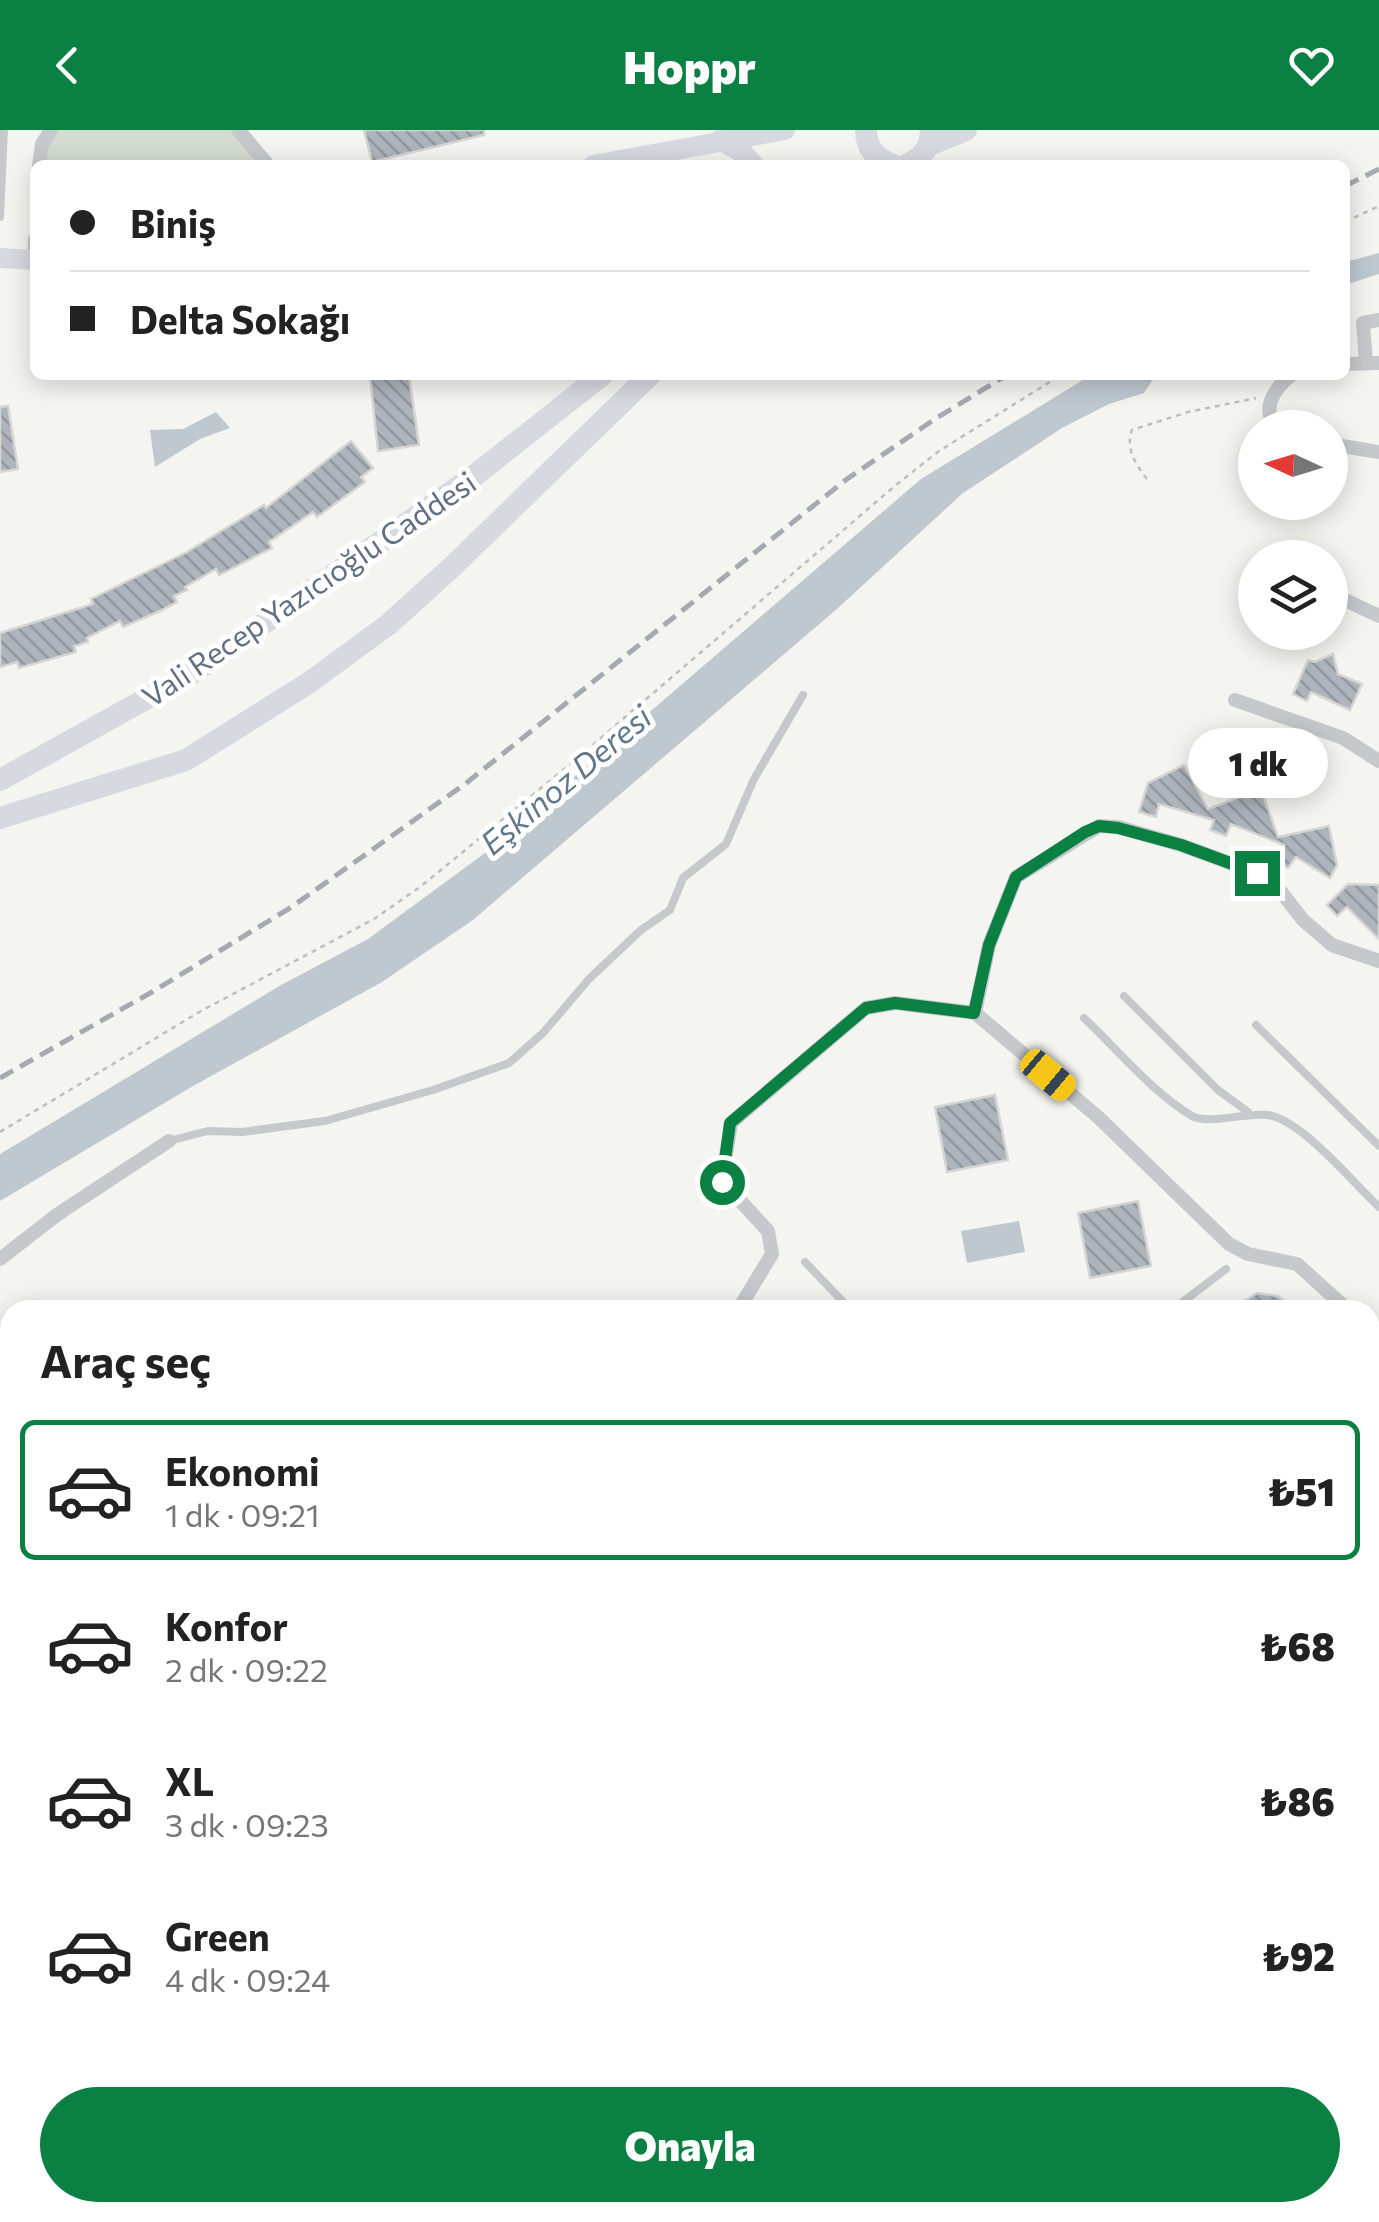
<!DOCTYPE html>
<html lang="tr">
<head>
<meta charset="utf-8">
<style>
  :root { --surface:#fff; --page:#f6f6f6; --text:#222; --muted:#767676; --line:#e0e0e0; --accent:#0b8043 }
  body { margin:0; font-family:Commissioner,sans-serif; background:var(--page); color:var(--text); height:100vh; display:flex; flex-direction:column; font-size:38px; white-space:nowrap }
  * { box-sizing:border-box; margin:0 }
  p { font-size:32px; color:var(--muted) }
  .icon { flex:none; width:55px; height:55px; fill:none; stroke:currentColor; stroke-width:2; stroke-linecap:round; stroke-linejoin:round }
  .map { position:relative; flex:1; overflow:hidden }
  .side { position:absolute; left:0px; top:1170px; width:1380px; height:922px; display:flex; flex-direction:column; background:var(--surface); border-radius:30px 30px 0 0; box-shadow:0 5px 25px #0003 }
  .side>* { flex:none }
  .banner { position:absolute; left:30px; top:30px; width:1320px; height:220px; border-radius:15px; box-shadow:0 5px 25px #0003; display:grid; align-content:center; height:220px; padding:0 40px; background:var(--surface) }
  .needle { width:65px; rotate:274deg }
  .tools { position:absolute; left:1238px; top:280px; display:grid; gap:20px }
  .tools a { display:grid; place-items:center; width:110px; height:110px; border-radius:50%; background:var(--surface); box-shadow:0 5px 25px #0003; font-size:50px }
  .end { position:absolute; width:45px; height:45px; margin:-22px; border:12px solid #0b8043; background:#fff; box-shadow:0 0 0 5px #fff }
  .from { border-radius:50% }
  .bubble { position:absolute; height:70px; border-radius:35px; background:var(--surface); box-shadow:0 5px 25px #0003; font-size:32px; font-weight:800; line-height:70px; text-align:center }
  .car { position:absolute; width:30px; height:60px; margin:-30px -15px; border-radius:12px; box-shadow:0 0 8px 2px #0007; background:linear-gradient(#f5c518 24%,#345 0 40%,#f5c518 0 76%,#345 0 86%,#f5c518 0) }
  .banner b { display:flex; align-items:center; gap:35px; height:95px; font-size:38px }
  .banner b+b { border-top:2px solid var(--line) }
  .banner i { width:25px; height:25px; background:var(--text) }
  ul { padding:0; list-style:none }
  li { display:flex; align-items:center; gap:30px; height:140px; margin:0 20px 15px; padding:0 20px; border:5px solid transparent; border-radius:15px }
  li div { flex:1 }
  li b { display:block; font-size:38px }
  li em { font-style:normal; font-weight:800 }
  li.active { border-color:var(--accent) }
  li>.icon { width:90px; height:90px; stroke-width:1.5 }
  h2 { padding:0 40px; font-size:45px; line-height:120px }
  .action { display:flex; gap:20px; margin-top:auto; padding:20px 40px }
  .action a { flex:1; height:115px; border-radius:60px; background:var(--accent); color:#fff; font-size:40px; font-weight:800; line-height:115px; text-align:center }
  header { display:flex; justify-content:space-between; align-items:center; height:130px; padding:0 40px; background:var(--accent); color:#fff; font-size:45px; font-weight:800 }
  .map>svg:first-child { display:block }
  .built { fill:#e5e5e4 }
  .park { fill:#d4dcd1 }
  .water { fill:#bfc8cf }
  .building { fill:url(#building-back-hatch); stroke:#d5d6d3; stroke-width:2.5 }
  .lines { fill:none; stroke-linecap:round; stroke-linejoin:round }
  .path { stroke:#bdbec1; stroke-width:2.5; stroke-dasharray:5 5; stroke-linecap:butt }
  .lane { stroke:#c6c8cc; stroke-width:8 }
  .street { stroke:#c6c8cc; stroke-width:14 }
  .secondary { stroke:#d6d9df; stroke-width:20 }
  .primary { stroke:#d6d9df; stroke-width:22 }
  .rail { stroke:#a5a9b0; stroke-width:5; stroke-dasharray:15 8; stroke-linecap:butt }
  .route { stroke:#0b8043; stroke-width:12 }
  .labels { text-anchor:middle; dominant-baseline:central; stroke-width:10; stroke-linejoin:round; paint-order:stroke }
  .street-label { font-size:30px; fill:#616f83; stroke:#fff }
  .water-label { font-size:32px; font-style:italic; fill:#627888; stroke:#fff }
</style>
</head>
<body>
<header><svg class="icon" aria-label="back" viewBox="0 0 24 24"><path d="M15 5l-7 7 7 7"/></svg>Hoppr<svg class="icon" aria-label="heart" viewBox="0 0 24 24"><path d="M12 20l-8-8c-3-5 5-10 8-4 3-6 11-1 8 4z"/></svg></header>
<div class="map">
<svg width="1379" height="2092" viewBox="0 0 1379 2092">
  <defs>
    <pattern id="building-back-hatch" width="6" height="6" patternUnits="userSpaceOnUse" patternTransform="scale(2.5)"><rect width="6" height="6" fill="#aeb4bb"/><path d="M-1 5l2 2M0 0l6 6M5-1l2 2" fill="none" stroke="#91979d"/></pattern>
  </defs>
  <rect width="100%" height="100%" fill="#f4f5f0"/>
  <path class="built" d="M1370 1762 1379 1769V1933L1370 1976Z"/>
  <path class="park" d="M51 0H248L277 35H39Z
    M0 1897 10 1913V1969L4 1972 0 1965Z"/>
  <path class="water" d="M1379 123V144L1345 155V132Z
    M1091 245H1156L1144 263 1109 274 1062 298 963 363 838 478 473 790 382 852 193 956 0 1071V1024L281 855 368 809 489 720 921 349Z
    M216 282 230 298 200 309 155 337 150 300 183 299Z
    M1019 1091 1025 1122 967 1133 961 1101Z"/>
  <path class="building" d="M364 0H484V5L372 32Z
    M377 245H409L419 315 378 321 370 247Z
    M8 276 18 339 0 342V277Z
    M351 311 373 338 361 347 365 352 317 387 313 382 269 412 272 418 219 445 216 439 185 457 187 460 174 466 177 472 160 481 123 497 120 491 87 508 88 512 74 516 76 522 19 538 17 532 0 537V503L93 474 91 469 187 422 264 375 266 378Z
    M1333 524 1338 544 1362 554 1350 580 1311 562 1307 571 1293 564 1308 530 1315 532Z
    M1184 635 1208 679 1261 659 1278 707 1329 696 1337 735 1330 748 1296 727 1288 738 1275 731 1284 715 1231 694 1226 706 1210 700 1214 690 1159 674 1156 687 1139 682 1148 653Z
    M1348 754 1379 755V809L1347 777 1337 786 1327 775Z
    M995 965 1008 1030 947 1042 935 977Z
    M1138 1071 1151 1136 1090 1148 1078 1083Z
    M1257 1163 1278 1166 1296 1180H1231Z"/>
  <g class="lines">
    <path class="path" d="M1345 92 1379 76
      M1170 246 1175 245
      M1147 349C1136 335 1125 318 1132 300L1188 282 1256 268
      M0 1002 201 881 374 789 420 757 574 631 896 355 939 321 1061 245"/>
    <path class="lane" d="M0 87 4 0
      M1124 866 1218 960 1248 982
      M1084 888C1116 918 1154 964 1192 986 1208 995 1247 982 1268 985 1302 990 1353 1053 1379 1077
      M1256 895 1379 1016
      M169 1011 208 1001 242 1002 325 991 433 960 509 933 543 903 589 849 641 800 670 780 683 748 726 714 754 649 803 565
      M805 1132 851 1180
      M1172 1180 1226 1139
      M1370 1411 1379 1418
      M1370 1502H1379
      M1370 1611 1379 1601
      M2 1863 10 1844
      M0 2059 14 2092
      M157 2082 160 2092
      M188 2082 191 2092
      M256 2082 259 2092
      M472 2082 485 2092
      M952 2082 954 2092
      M1168 2082 1170 2092
      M95 2092 113 2082"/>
    <path class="street" d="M238 0 268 35
      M39 35 42 14 51 0
      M34 130 35 109
      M1366 233 1363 193 1379 190
      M1345 234 1379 233
      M1278 298C1259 280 1275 258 1291 245
      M1330 314 1379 322
      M1330 463 1379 486
      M1235 570 1343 608 1379 631
      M0 1129 58 1084 169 1011
      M738 1180 772 1124 768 1101 722 1051 731 993 866 878 895 873 975 883
      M1348 1180 1297 1134 1248 1124 1229 1114 1098 987 975 883 989 815 1016 747 1099 696 1118 697 1181 715 1257 743 1282 763 1303 790 1332 815 1379 831
      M1370 1201 1379 1209
      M1370 1322 1379 1312
      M0 1550 10 1549
      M1370 1762 1379 1769
      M0 1768 10 1758
      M1370 1976 1379 1933
      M1365 2082 1366 2092"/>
    <path class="secondary" d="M593 35 785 0
      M0 128 35 130"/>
    <path class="primary" d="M866 0C866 18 876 29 893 35
      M721 10 738 19 753 35
      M929 15 966 0
      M906 35C922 28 931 18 931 0
      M0 650 196 541 474 346 602 245
      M0 688 186 630 310 552 389 494 452 437 650 245"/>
    <path class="rail" d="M1345 56 1379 39
      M0 948 152 862 290 778 465 654 847 349 935 289 1007 245"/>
  </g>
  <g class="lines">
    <path class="route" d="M722 1052 730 993 866 878 895 873 974 883 989 815 1016 747 1085 702 1099 696 1118 698 1181 715 1257 743"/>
  </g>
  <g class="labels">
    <g class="street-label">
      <text transform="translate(308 458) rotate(-34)">Vali Recep Yazıcıoğlu Caddesi</text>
    </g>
    <g class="water-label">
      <text transform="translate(565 649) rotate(-40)">Eşkinoz Deresi</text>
    </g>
  </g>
</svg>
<div class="tools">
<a><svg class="needle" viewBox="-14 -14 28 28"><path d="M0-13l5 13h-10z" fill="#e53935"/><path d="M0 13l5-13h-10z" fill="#767676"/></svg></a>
<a><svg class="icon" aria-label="layers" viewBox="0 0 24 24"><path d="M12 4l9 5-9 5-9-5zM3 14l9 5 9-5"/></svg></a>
</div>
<i class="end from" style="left:722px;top:1052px"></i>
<i class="end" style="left:1257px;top:743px"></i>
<div class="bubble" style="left:1188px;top:598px;width:140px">1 dk</div>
<i class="car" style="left:1048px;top:945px;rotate:130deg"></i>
<div class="banner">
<b><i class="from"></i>Biniş</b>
<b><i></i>Delta Sokağı</b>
</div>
<section class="side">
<h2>Araç seç</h2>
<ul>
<li class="active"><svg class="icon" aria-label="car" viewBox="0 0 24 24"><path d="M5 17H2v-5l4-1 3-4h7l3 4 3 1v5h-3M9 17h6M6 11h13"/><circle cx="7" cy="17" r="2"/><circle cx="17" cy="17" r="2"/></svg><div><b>Ekonomi</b><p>1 dk · 09:21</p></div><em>₺51</em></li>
<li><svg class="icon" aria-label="car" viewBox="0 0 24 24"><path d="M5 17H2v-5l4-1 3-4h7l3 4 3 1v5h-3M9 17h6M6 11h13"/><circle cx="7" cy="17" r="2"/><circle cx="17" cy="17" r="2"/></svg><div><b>Konfor</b><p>2 dk · 09:22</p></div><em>₺68</em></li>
<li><svg class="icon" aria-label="car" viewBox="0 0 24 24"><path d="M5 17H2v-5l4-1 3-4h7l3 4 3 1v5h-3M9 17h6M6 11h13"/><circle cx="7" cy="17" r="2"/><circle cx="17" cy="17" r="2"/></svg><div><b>XL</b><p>3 dk · 09:23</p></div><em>₺86</em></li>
<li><svg class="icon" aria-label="car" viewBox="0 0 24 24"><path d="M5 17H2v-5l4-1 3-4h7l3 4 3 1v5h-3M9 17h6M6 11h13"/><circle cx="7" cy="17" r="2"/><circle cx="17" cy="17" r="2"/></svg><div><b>Green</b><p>4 dk · 09:24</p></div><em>₺92</em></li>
</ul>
<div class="action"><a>Onayla</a></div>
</section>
</div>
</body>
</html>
